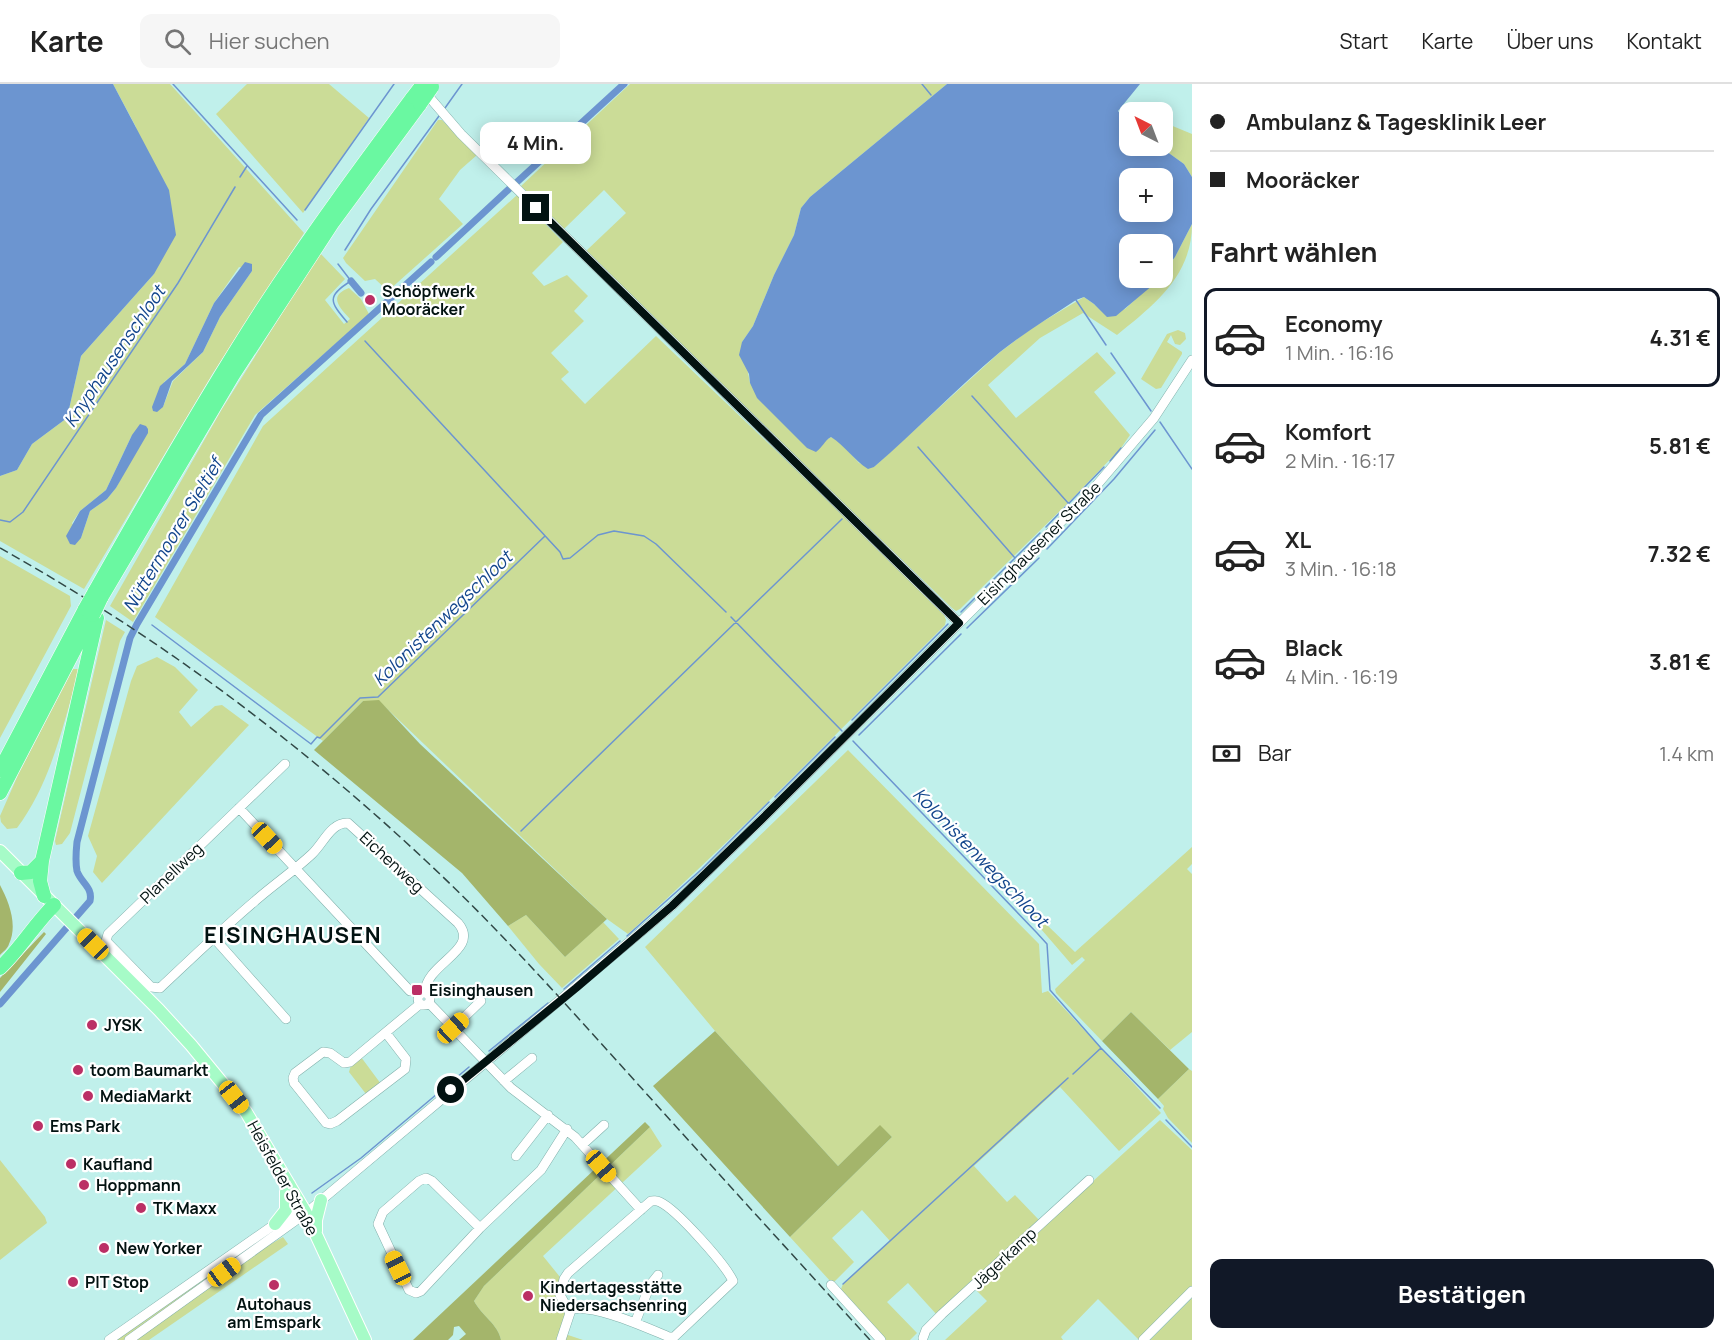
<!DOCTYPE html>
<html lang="de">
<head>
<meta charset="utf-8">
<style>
  :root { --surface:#fff; --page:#f6f6f6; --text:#222; --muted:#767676; --line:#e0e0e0; --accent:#111827 }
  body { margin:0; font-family:Manrope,sans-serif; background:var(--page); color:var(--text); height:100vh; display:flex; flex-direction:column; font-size:22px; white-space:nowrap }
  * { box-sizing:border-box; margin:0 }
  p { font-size:20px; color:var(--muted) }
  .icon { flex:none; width:33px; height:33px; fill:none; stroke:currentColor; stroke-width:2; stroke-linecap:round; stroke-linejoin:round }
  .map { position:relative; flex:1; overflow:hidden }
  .details { display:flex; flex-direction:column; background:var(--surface); width:540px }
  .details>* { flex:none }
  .hud { display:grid; align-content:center; height:132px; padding:0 18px; background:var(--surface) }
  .needle { width:39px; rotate:318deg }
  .buttons { position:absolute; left:1119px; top:18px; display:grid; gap:12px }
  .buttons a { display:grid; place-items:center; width:54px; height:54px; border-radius:12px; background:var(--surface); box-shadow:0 3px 15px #0003; font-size:30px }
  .end { position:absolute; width:27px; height:27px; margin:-14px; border:8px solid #021211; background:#fff; box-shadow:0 0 0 3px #fff }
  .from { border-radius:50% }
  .bubble { position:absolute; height:42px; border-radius:12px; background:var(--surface); box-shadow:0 3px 15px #0003; font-size:20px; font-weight:700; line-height:42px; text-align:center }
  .car { position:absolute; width:18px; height:36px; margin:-18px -9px; border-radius:8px; box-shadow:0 0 4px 2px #0007; background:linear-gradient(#f5c518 24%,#345 0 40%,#f5c518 0 76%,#345 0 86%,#f5c518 0) }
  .hud b { display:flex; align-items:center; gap:21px; height:57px; font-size:22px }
  .hud b+b { border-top:2px solid var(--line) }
  .hud i { width:15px; height:15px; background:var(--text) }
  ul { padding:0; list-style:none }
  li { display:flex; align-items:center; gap:18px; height:99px; margin:0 12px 9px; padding:0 6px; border:3px solid transparent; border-radius:12px }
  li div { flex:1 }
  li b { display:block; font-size:22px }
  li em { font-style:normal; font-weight:700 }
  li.on { border-color:var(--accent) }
  li>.icon { width:54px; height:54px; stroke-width:1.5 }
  h2 { padding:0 18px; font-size:27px; line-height:72px }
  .pay { display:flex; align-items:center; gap:15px; height:66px; padding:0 18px; font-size:22px }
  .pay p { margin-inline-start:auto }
  .button { display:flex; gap:12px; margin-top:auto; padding:12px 18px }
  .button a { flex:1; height:69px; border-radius:12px; background:var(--accent); color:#fff; font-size:24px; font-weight:700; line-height:69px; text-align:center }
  header { display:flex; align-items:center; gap:36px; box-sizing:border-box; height:84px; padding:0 30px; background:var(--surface); border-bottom:2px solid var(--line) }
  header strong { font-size:28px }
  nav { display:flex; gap:33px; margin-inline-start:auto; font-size:21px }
  .search { width:420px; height:54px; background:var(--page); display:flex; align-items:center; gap:15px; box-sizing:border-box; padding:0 21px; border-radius:12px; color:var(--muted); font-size:22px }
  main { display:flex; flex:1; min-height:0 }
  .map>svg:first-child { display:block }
  .green { fill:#cbdc97; fill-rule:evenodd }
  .forest { fill:#a4b56b }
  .water { fill:#6c95d0; fill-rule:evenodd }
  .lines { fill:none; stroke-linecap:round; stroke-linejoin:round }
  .stream { stroke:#6c95d0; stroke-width:1.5 }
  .canal { stroke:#6c95d0; stroke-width:7 }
  .minor-casing { stroke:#81b0ab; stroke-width:10 }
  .major-casing { stroke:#fff; stroke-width:14 }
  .highway-casing { stroke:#fff; stroke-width:15 }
  .minor { stroke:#fff; stroke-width:9 }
  .major { stroke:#a6fbc7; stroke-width:12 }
  .highway { stroke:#6af8a1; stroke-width:14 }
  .rail { stroke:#314846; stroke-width:1.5; stroke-dasharray:9 4.5; stroke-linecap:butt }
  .highway-bridge-casing { stroke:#fff; stroke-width:15; stroke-linecap:butt }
  .highway-bridge { stroke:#6af8a1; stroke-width:14 }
  .route { stroke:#021211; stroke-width:8 }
  .poi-dot { fill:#bb2f65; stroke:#fff; stroke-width:2 }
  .labels { text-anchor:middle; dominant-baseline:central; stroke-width:4.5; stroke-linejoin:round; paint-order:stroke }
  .poi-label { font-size:16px; font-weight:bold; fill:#021211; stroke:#fff; text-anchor:start }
  .street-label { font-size:16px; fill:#021211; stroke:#fff }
  .water-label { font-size:18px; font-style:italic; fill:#12458c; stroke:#fff }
  .district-label { font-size:22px; font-weight:bold; letter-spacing:1.5px; fill:#021211; stroke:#fff }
</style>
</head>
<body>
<header>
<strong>Karte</strong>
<div class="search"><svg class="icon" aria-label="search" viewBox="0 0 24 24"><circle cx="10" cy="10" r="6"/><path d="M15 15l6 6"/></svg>Hier suchen</div>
<nav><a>Start</a><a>Karte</a><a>Über uns</a><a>Kontakt</a></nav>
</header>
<main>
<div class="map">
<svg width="1192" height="1256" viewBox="0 0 1192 1256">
  <rect width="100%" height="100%" fill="#c0f0eb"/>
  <path class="green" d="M113 0H170L304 149 213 289 84 505 0 457V392L17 386 32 360 67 334 81 272 154 190 136 43ZM239 183 252 187 220 233 203 268 173 297 163 323 164 298 185 280 214 219ZM132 351 123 390 116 404 107 415 90 427 81 454 72 439 80 427 106 406Z
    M247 0H329L369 34 303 129 216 30Z
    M630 0H947L810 113 801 124 794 151 774 191 753 242 742 258 750 299 826 356 831 353 840 358 859 379 874 383 999 269 1032 244 1084 213 1094 220 1107 232 1125 225 1159 194H1162L1163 189 1175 173 1192 140C1192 192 1154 221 1117 251L1083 229 1040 254 988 301 1016 334 1097 268 1116 289 1094 308 1130 351 1121 364 1068 419 960 525 956 527 952 524 663 246 586 167 626 129 604 106 564 145 521 102Z
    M438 36H442L477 71 460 86 439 115 463 140 388 207 375 195 365 197 346 179 343 174Z
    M1163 38 1192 50V93L1184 80 1159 62H1162Z
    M517 111 563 158 532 189 544 202 567 191 588 212 574 227 584 237 551 269 569 288 561 295 585 320 656 252 858 445 944 531 946 536 945 541C841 645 738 751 628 850L607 835 379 617H363L323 657 155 533 263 342Z
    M320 169 345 195 325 216 344 240 350 235C339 223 328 212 349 204L361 215 369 230 255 331 133 538 110 522 222 325Z
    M1178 246 1185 249 1186 255 1180 261 1175 260 1171 251 1167 258 1182 268V270L1161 304 1156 305 1141 295 1167 250Z
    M0 472 70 512 71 522 0 654Z
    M106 536 125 548 120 557 70 749 62 760 56 761 55 757Z
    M157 573 175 583 198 606 179 628 191 643 215 622 222 621 249 641 102 799 93 788 97 772 88 752 131 597 137 582Z
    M73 585H78L79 587C63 641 51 699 17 744L7 745 1 738 0 732 18 691Z
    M848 666 1039 860 1042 909 1048 907 1161 1029 1119 1067 1060 1003 974 1082 1007 1118 1015 1111 1039 1136 937 1231 908 1199 887 1218 917 1249 910 1256H884L842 1209 841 1205 843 1200 890 1157 862 1126 832 1154 854 1178 834 1198H831L790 1153 892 1053 880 1042 838 1082 715 947 645 863Z
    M1192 763V780L1187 785 1192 790V948L1170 966 1131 928 1102 957 1056 909 1055 905 1085 876 1082 873 1072 881 1016 816 1019 814 1075 868Z
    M526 831 565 873 603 838 619 855 562 904 539 880 508 842Z
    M361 973 381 1000 366 1010 349 988 351 981Z
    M1189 985 1192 987V1059L1168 1034 1163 1025 1164 1022 1158 1015Z
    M1160 1036 1192 1066V1203L1139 1256 1098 1215 1061 1253 1063 1256H945L987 1217 975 1205Z
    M650 1043 662 1062 543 1172 560 1193 556 1211 571 1232 568 1251 583 1256H501C498 1240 482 1232 474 1217L484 1202Z
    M0 1076 45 1133 47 1139 0 1176Z
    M273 1143 276 1147 125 1256H113Z
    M283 1153 288 1160 149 1256H133L249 1173Z
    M1192 1214V1256H1150Z"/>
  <path class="forest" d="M379 616 420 660 607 835 565 873 526 831 508 842 462 789 314 666 363 617Z
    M0 801C9 818 18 841 9 860 8 864 3 868 0 871Z
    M44 848 46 850 0 908V894Z
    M1131 928 1189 985 1158 1015 1102 957Z
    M715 947 838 1082 880 1041 892 1053 790 1153 653 1002Z
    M645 1038 650 1043 484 1202 474 1217C482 1232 498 1240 501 1256H459L466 1250 459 1242 454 1243 453 1251 448 1256H413Z"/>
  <path class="water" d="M0 0H113L169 106 176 151 154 190 81 272 67 334 32 360 17 386 0 392Z
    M947 0H1140L1118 27 1129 40 1130 62H1159L1184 80 1192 93V140L1175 173 1163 189 1162 160H1130V194H1159L1153 201 1116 232 1107 233 1094 220 1084 213 1076 216C1050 233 1024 249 1000 268 957 304 917 346 874 383L868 385C854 376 845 362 831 353 824 357 823 363 816 368L807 364 757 314 750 299 749 290 739 271 742 258 753 242 774 191 794 151 801 124 810 113ZM1162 94V128H1130V94Z
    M245 178 252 180V187L220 233 203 268 172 297 163 323 157 328 153 327 152 323 160 302 185 280 214 219Z
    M140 340 146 342 148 345V349L116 404 107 415 90 427 81 454 75 461 70 460 66 452 80 427 106 406 132 351Z"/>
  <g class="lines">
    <path class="stream" d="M173 0 297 136
      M922 0 931 11
      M445 24 462 0
      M240 93 247 82
      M305 126 394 0
      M345 166 371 125 439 32
      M338 180 351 197C326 212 330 218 347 238
      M1076 216 1106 261
      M365 257 560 468 563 475 570 474 598 451 614 447 644 452 656 460 726 528
      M1111 269 1151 327
      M972 312 1069 420
      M1160 338 1192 385
      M918 363 1015 474
      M1110 377 1121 364
      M0 436 10 438 23 428 178 199 235 103
      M1046 443 1104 383
      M1047 465 1114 395 1155 346
      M961 528 1040 449
      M731 533 842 647
      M152 541 311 660 317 653 320 654 360 614 378 613 545 452
      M967 544 1039 474
      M852 636 948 540
      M859 651 961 550
      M853 657 1037 849 1047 860 1050 906 1101 964 1160 1024
      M775 713 835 653
      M521 747 842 435
      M627 852 702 785 769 718
      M564 905 620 857
      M489 967 548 919
      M1073 990 1101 964
      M1166 1036 1192 1063
      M312 1109 361 1074 469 983
      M843 1200 1068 994"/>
    <path class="canal" d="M517 98 624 0
      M436 173 509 105
      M351 197 361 209
      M0 920 90 817C93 803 81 799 77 787 75 777 76 768 77 758L130 554 137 540 261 331 431 178"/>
    <g class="minor-casing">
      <path id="minor" d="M424 7 461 50 959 539
        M285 680 108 850 106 857 151 903 160 904C191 875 222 845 255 817 273 801 294 787 312 770 323 760 331 738 348 739L458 839C481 866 426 879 425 908
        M239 724 410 907
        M214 854 286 935
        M418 915a6 6 0 1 1 12 0a6 6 0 1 1-12 0Z
        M429 919 511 1004 575 1053 641 1126
        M453 944 481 917
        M386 949 406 975 405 985 337 1037 330 1040 326 1039 294 999 293 994 295 989 323 968 330 969 344 979 350 978 420 920
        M504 997 532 974
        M582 1061 604 1041
        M516 1072 548 1031
        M480 1144 432 1097 426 1094 419 1097 383 1128 378 1140 409 1206 416 1209 421 1207 480 1144 541 1086 567 1045
        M831 1201 881 1256
        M635 1239 650 1201 658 1191
        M923 1254 926 1246 942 1230 1089 1096
        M109 1256 288 1131 306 1129
        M129 1256 306 1129 672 822 760 737 1090 409 1154 334 1192 276
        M561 1256 570 1229 560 1211 564 1195 568 1189 651 1117C656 1117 656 1116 660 1118 677 1126 725 1180 733 1197L674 1253H669C647 1244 591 1218 569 1226
        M1143 1256 1192 1207"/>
    </g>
    <g class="major-casing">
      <path id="major" d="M0 767 159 926 191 961 246 1028 306 1129 365 1256
        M275 1140 286 1126V1108L289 1100
        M316 1147V1136L321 1116"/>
    </g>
    <g class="highway-casing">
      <path id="highway" d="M94 509C148 413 203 317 263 224 310 152 361 83 413 13
        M101 514 233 291 333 138 420 20
        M0 686 85 525
        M0 709 92 532
        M21 789 31 788 42 777
        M44 812 40 797 42 777 97 534
        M0 884C20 865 34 841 54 821"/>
    </g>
    <use href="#minor" class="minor"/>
    <use href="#major" class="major"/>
    <use href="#highway" class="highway"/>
    <path class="rail" d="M0 464C154 550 296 655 425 776 496 842 561 915 626 987 707 1077 788 1166 870 1256"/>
    <g class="highway-bridge-casing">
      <path id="highway-bridge" d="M413 13 423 0
        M420 20 432 3
        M85 525 94 509
        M93 531 101 514"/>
    </g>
    <use href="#highway-bridge" class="highway-bridge"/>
  </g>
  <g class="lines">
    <path class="route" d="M451 1006 576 904 672 822 760 737 959 539 536 124"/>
  </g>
  <g class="poi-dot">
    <circle cx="370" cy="216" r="6"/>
    <rect x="411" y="900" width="12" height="12" rx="3"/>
    <circle cx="92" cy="941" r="6"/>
    <circle cx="78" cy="986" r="6"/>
    <circle cx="88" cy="1012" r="6"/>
    <circle cx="38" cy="1042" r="6"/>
    <circle cx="71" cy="1080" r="6"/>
    <circle cx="84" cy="1101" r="6"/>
    <circle cx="141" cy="1124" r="6"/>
    <circle cx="104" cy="1164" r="6"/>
    <circle cx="73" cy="1198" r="6"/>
    <circle cx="274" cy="1201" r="6"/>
    <circle cx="528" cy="1212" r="6"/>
  </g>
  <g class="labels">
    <g class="poi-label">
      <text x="382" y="207">Schöpfwerk<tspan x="382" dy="18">Mooräcker</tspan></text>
      <text x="429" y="906">Eisinghausen</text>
      <text x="104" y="941">JYSK</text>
      <text x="90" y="986">toom Baumarkt</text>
      <text x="100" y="1012">MediaMarkt</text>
      <text x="50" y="1042">Ems Park</text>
      <text x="83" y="1080">Kaufland</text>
      <text x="96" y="1101">Hoppmann</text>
      <text x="153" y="1124">TK Maxx</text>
      <text x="116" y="1164">New Yorker</text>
      <text x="85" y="1198">PIT Stop</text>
      <text x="540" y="1203">Kindertagesstätte<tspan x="540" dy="18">Niedersachsenring</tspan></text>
      <text x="274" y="1220" text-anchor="middle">Autohaus<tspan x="274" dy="18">am Emspark</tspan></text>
    </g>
    <g class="street-label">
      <text transform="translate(1039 459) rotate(-45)">Eisinghausener Straße</text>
      <text transform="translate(392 778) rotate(43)">Eichenweg</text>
      <text transform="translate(171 789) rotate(-44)">Planellweg</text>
      <text transform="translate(283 1094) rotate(61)">Heisfelder Straße</text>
      <text transform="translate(1004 1174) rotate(-43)">Jägerkamp</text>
    </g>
    <g class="water-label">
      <text transform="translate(114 272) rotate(-56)">Knyphausenschloot</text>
      <text transform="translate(172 451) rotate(-59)">Nüttermoorer Sieltief</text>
      <text transform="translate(442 534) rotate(-44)">Kolonistenwegschloot</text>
      <text transform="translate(981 773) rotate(46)">Kolonistenwegschloot</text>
    </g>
    <g class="district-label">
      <text x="293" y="851">EISINGHAUSEN</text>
    </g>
  </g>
</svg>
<div class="buttons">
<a><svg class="needle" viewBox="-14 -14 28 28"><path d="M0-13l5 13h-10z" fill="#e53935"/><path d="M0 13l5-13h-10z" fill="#767676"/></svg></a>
<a>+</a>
<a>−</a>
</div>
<i class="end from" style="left:451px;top:1006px"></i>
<i class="end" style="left:536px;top:124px"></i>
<div class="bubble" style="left:480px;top:38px;width:111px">4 Min.</div>
<i class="car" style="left:267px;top:754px;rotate:137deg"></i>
<i class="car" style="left:93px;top:860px;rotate:315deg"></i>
<i class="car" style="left:453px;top:944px;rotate:47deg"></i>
<i class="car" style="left:234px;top:1013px;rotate:142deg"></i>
<i class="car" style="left:601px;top:1082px;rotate:139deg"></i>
<i class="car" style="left:398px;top:1184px;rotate:334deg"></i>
<i class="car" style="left:224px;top:1188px;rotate:54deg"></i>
</div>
<section class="details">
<div class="hud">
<b><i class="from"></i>Ambulanz &amp; Tagesklinik Leer</b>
<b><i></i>Mooräcker</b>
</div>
<h2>Fahrt wählen</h2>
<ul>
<li class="on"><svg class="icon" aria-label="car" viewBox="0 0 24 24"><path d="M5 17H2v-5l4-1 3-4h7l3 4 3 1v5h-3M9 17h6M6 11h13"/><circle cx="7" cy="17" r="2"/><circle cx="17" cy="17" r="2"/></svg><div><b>Economy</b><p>1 Min. · 16:16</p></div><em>4.31 €</em></li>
<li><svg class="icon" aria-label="car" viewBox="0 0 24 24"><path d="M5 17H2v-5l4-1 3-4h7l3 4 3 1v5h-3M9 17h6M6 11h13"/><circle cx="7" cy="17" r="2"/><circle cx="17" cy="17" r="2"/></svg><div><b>Komfort</b><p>2 Min. · 16:17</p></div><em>5.81 €</em></li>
<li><svg class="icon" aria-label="car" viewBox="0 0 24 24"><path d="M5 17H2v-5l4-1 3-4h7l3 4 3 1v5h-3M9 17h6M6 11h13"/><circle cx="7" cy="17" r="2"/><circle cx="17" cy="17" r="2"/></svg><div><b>XL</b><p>3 Min. · 16:18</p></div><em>7.32 €</em></li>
<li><svg class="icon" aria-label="car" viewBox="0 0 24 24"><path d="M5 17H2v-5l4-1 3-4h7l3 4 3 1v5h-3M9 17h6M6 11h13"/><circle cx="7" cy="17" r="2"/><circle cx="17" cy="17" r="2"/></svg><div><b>Black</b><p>4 Min. · 16:19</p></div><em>3.81 €</em></li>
</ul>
<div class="pay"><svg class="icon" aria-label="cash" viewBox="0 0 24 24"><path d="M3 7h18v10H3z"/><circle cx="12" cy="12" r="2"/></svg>Bar<p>1.4 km</p></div>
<div class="button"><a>Bestätigen</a></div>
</section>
</main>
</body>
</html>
